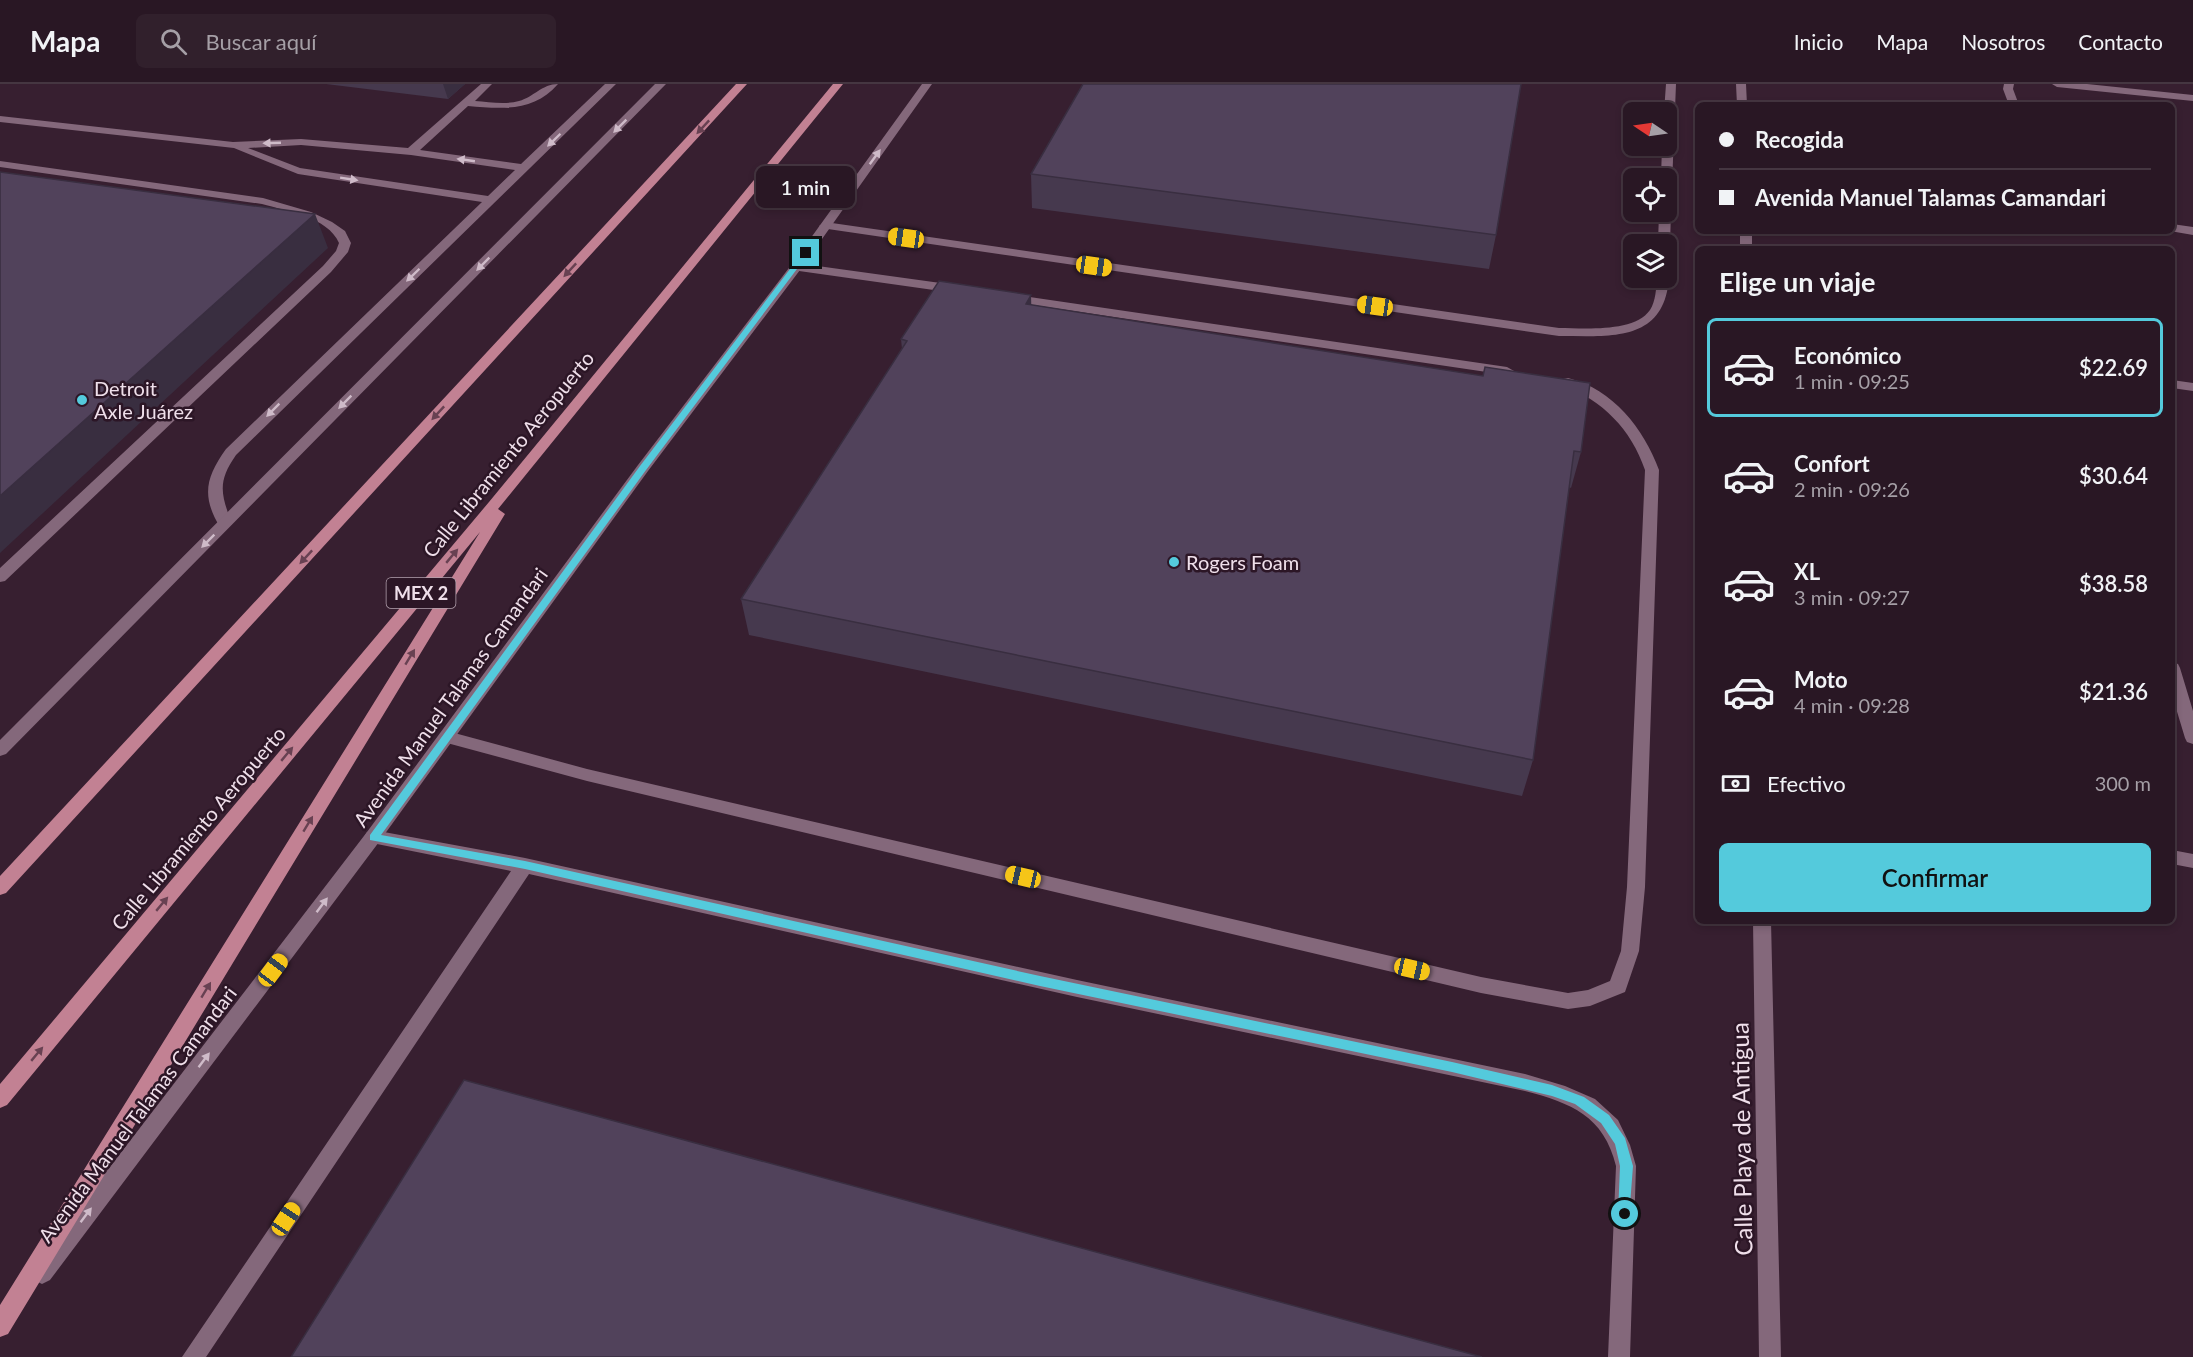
<!DOCTYPE html>
<html lang="es">
<head>
<meta charset="utf-8">
<style>
  :root { --surface:#291724; --page:#31202c; --text:#f1f3f6; --muted:#a59fa6; --line:#453641; --accent:#54cadc }
  body { margin:0; font-family:Lato,sans-serif; background:var(--page); color:var(--text); height:100vh; display:flex; flex-direction:column; font-size:22px; white-space:nowrap }
  * { box-sizing:border-box; margin:0 }
  p { font-size:20px; color:var(--muted) }
  .icon { flex:none; width:33px; height:33px; fill:none; stroke:currentColor; stroke-width:2; stroke-linecap:round; stroke-linejoin:round }
  .map { position:relative; flex:1; overflow:hidden }
  .drawer { position:absolute; left:1695px; top:162px; width:480px; height:678px; display:flex; flex-direction:column; background:var(--surface); border-radius:9px; box-shadow:0 3px 9px #0003,0 0 0 2px var(--line) }
  .drawer>* { flex:none }
  .hud { position:absolute; left:1695px; top:18px; width:480px; height:132px; border-radius:9px; box-shadow:0 3px 9px #0003,0 0 0 2px var(--line); display:grid; align-content:center; height:132px; padding:0 24px; background:var(--surface) }
  .needle { width:39px; rotate:283deg }
  .fabs { position:absolute; left:1623px; top:18px; display:grid; gap:12px }
  .fabs a { display:grid; place-items:center; width:54px; height:54px; border-radius:9px; background:var(--surface); box-shadow:0 3px 9px #0003,0 0 0 2px var(--line); font-size:30px }
  .end { position:absolute; width:27px; height:27px; margin:-14px; border:8px solid #54cadc; background:#111; box-shadow:0 0 0 3px #111 }
  .from { border-radius:50% }
  .bubble { position:absolute; height:42px; border-radius:9px; background:var(--surface); box-shadow:0 3px 9px #0003,0 0 0 2px var(--line); font-size:20px; font-weight:600; line-height:42px; text-align:center }
  .car { position:absolute; width:18px; height:36px; margin:-18px -9px; border-radius:8px; box-shadow:0 0 4px 2px #0007; background:linear-gradient(#f5c518 24%,#345 0 40%,#f5c518 0 76%,#345 0 86%,#f5c518 0) }
  .hud b { display:flex; align-items:center; gap:21px; height:57px; font-size:22px }
  .hud b+b { border-top:2px solid var(--line) }
  .hud i { width:15px; height:15px; background:var(--text) }
  ul { padding:0; list-style:none }
  li { display:flex; align-items:center; gap:18px; height:99px; margin:0 12px 9px; padding:0 12px; border:3px solid transparent; border-radius:9px }
  li div { flex:1 }
  li b { display:block; font-size:22px }
  li em { font-style:normal; font-weight:600 }
  li.selected { border-color:var(--accent) }
  li>.icon { width:54px; height:54px; stroke-width:1.5 }
  h2 { padding:0 24px; font-size:27px; line-height:72px }
  .pay { display:flex; align-items:center; gap:15px; height:66px; padding:0 24px; font-size:22px }
  .pay p { margin-inline-start:auto }
  .primary-button { display:flex; gap:12px; margin-top:auto; padding:12px 24px }
  .primary-button a { flex:1; height:69px; border-radius:9px; background:var(--accent); color:#111; font-size:24px; font-weight:600; line-height:69px; text-align:center }
  header { display:flex; align-items:center; gap:36px; box-sizing:border-box; height:84px; padding:0 30px; background:var(--surface); border-bottom:2px solid var(--line) }
  header strong { font-size:28px }
  nav { display:flex; gap:33px; margin-inline-start:auto; font-size:21px }
  .search { width:420px; height:54px; background:var(--page); display:flex; align-items:center; gap:15px; box-sizing:border-box; padding:0 21px; border-radius:9px; color:var(--muted); font-size:22px }
  .map>svg:first-child { display:block }
  .lines { fill:none; stroke-linecap:round; stroke-linejoin:round }
  .service { fill:#84687b; fill-rule:evenodd }
  .minor { fill:#84687b; fill-rule:evenodd }
  .tertiary { fill:#84687b; fill-rule:evenodd }
  .secondary { fill:#84687b; fill-rule:evenodd }
  .trunk { fill:#c28193; fill-rule:evenodd }
  .wall { fill:#46394e }
  .shaded-wall { fill:#392e40 }
  .building { fill:#51425b; stroke:#392e40; stroke-width:1.5 }
  .oneway { fill:#cfbbc9 }
  .oneway2 { fill:#684152 }
  .route { fill:#54cadc }
  .poi-dot { fill:#54cadc; stroke:#2c1626; stroke-width:2 }
  .labels { text-anchor:middle; dominant-baseline:central; stroke-width:5; stroke-linejoin:round; paint-order:stroke }
  .shield { fill:#2c1626; stroke:#b4a3af; stroke-width:1.5 }
  .shield-label { font-size:18px; font-weight:bold; fill:#efdfea }
  .poi-label { font-size:20px; fill:#efdfea; stroke:#2c1626; text-anchor:start }
  .street-label { font-size:20px; fill:#efdfea; stroke:#2c1626 }
  .near-street-label { font-size:24px; fill:#efdfea; stroke:#2c1626 }
</style>
</head>
<body>
<header>
<strong>Mapa</strong>
<div class="search"><svg class="icon" aria-label="search" viewBox="0 0 24 24"><circle cx="10" cy="10" r="6"/><path d="M15 15l6 6"/></svg>Buscar aquí</div>
<nav><a>Inicio</a><a>Mapa</a><a>Nosotros</a><a>Contacto</a></nav>
</header>
<div class="map">
<svg width="2193" height="1273" viewBox="0 0 2193 1273">
  <rect width="100%" height="100%" fill="#371f30"/>
  <g class="lines">
    <path class="service" d="M481 0H492L475 17C489 18 505 21 519 17 534 13 542 0 558 0 534 28 502 25 468 22L420 66 521 80 605 0H616L236 371C217 398 221 410 232 440L225 445 220 443C201 412 206 393 226 365L482 118 298 90 234 64 0 38V32L233 58 301 55 408 64ZM301 61 411 71 515 86 488 112 300 84 248 64Z
      M1666 0H1676L1672 101 1666 104V94H1661L1662 62H1666V28H1664Z
      M0 77 263 114 311 128 332 138 345 147 351 159 348 168 331 188 5 497 0 498V484L323 182 336 167 339 159C328 133 286 127 262 120L0 83Z
      M1666 125 1671 128 1670 160 1666 163V160H1658L1659 128H1666Z
      M825 138 1559 244C1583 244 1634 249 1650 226 1656 217 1656 204 1657 194H1666V191L1669 194C1664 259 1610 252 1559 252L821 144 819 142Z
      M796 179 955 201 961 205 955 209 792 186V180Z
      M1010 210 1507 283 1514 287 1507 291 1006 217 1004 214Z
      M1568 294C1613 305 1644 345 1659 386L1645 803 1639 867 1625 908 1590 922 1568 925 1481 909 587 697 447 659 441 657 439 653 441 649 447 647 587 685 1481 893 1568 909 1588 906 1610 897 1621 867 1627 803 1645 386C1631 345 1603 317 1563 301L1561 298 1563 295Z
      M373 746 525 774 1077 896 1525 990 1565 1002 1595 1015 1618 1036 1630 1061 1636 1082 1630 1273H1608L1616 1082C1604 1032 1571 1019 1525 1007L1077 913 529 790 206 1273H182L511 787 367 758 364 753 367 748Z"/>
    <path class="minor" d="M2004 0H2014L2013 5 2019 21H2009L2003 5Z
      M2052 0H2087L2193 11V17L2057 3Z
      M2172 140 2193 143V151L2170 147H2172Z
      M2172 296 2193 299V307L2172 304Z
      M2172 578 2178 580 2180 584 2193 627V660L2187 658 2185 654 2172 611Z
      M2172 766 2193 770V784L2172 780Z"/>
    <path class="tertiary" d="M1736 0H1746L1747 21H1737Z
      M1740 147H1752V165H1740Z
      M1753 837H1771L1781 1273H1759Z"/>
    <path class="secondary" d="M655 0H666L6 670 0 672V656Z
      M922 0H932L800 186 648 387 379 758 50 1196 42 1200 34 1196 31 1189 34 1182 367 748 638 381 792 180Z"/>
    <path class="trunk" d="M736 0H747L6 809 0 811V792Z
      M833 0H843L498 425 505 430 8 1250 0 1253V1221L480 448 7 1021 0 1024V1000L489 418Z"/>
  </g>
  <path class="wall" d="M326 0H465L448 15Z
    M1031 90 1496 151 1489 185 1032 124Z
    M1031 221 1581 368 1571 404 1569 403 1533 676 1522 712 749 551 741 515 902 265 901 255Z"/>
  <path class="shaded-wall" d="M443 0H465L448 15Z
    M315 130 328 164 0 469V412Z
    M1031 211 1032 246 1026 220Z"/>
  <path class="building" d="M1083 0H1521L1496 151 1031 90Z
    M0 88 315 130 0 412Z
    M939 197 1031 211 1026 220 1483 292 1485 283 1590 299 1581 368 1574 367 1533 676 741 515 907 257 901 255Z
    M464 996 1482 1273H291Z"/>
  <defs><path id="oneway-solid" d="M-6-.8H1V-3.2L6.5 0L1 3.2V.8H-6Z" transform="scale(1.5)"/></defs>
  <g class="oneway">
    <use href="#oneway-solid" transform="translate(620 42) rotate(135)"/>
    <use href="#oneway-solid" transform="translate(554 56) rotate(136)"/>
    <use href="#oneway-solid" transform="translate(272 59) rotate(178)"/>
    <use href="#oneway-solid" transform="translate(875 73) rotate(-54)"/>
    <use href="#oneway-solid" transform="translate(466 76) rotate(-172)"/>
    <use href="#oneway-solid" transform="translate(349 95) rotate(9)"/>
    <use href="#oneway-solid" transform="translate(483 180) rotate(135)"/>
    <use href="#oneway-solid" transform="translate(413 191) rotate(136)"/>
    <use href="#oneway-solid" transform="translate(345 318) rotate(135)"/>
    <use href="#oneway-solid" transform="translate(273 326) rotate(135)"/>
    <use href="#oneway-solid" transform="translate(208 457) rotate(135)"/>
    <use href="#oneway-solid" transform="translate(322 821) rotate(-53)"/>
    <use href="#oneway-solid" transform="translate(204 976) rotate(-53)"/>
    <use href="#oneway-solid" transform="translate(86 1131) rotate(-53)"/>
  </g>
  <g class="oneway2">
    <use href="#oneway-solid" transform="translate(703 43) rotate(133)"/>
    <use href="#oneway-solid" transform="translate(570 186) rotate(133)"/>
    <use href="#oneway-solid" transform="translate(438 329) rotate(133)"/>
    <use href="#oneway-solid" transform="translate(452 472) rotate(-50)"/>
    <use href="#oneway-solid" transform="translate(306 473) rotate(133)"/>
    <use href="#oneway-solid" transform="translate(410 573) rotate(-59)"/>
    <use href="#oneway-solid" transform="translate(287 670) rotate(-50)"/>
    <use href="#oneway-solid" transform="translate(308 740) rotate(-59)"/>
    <use href="#oneway-solid" transform="translate(162 820) rotate(-50)"/>
    <use href="#oneway-solid" transform="translate(206 906) rotate(-59)"/>
    <use href="#oneway-solid" transform="translate(37 970) rotate(-50)"/>
  </g>
  <path class="route" d="M803 168 809 169 646 386 381 751 525 777 1040 892 1452 978 1552 1001 1584 1013 1609 1031 1625 1054 1633 1082 1629 1134 1625 1136 1618 1130 1620 1082 1615 1060 1601 1039 1575 1020 1552 1012 1452 988 1040 902 525 785 370 756V751L640 382Z"/>
  <g class="poi-dot">
    <circle cx="82" cy="316" r="6"/>
    <circle cx="1174" cy="478" r="6"/>
  </g>
  <g class="labels">
    <rect class="shield" x="386.5" y="494" width="69" height="30" rx="4.5"/>
    <g class="shield-label">
      <text x="421" y="509">MEX 2</text>
    </g>
    <g class="poi-label">
      <text x="94" y="304">Detroit<tspan x="94" dy="23">Axle Juárez</tspan></text>
      <text x="1186" y="478">Rogers Foam</text>
    </g>
    <g class="street-label">
      <text transform="translate(508 370) rotate(-51)">Calle Libramiento Aeropuerto</text>
      <text transform="translate(450 613) rotate(-54)">Avenida Manuel Talamas Camandari</text>
      <text transform="translate(198 744) rotate(-50)">Calle Libramiento Aeropuerto</text>
      <text transform="translate(137 1030) rotate(-53)">Avenida Manuel Talamas Camandari</text>
    </g>
    <g class="near-street-label">
      <text transform="translate(1741 1055) rotate(-91)">Calle Playa de Antigua</text>
    </g>
  </g>
</svg>
<div class="fabs">
<a><svg class="needle" viewBox="-14 -14 28 28"><path d="M0-13l5 13h-10z" fill="#e53935"/><path d="M0 13l5-13h-10z" fill="#a59fa6"/></svg></a>
<a><svg class="icon" aria-label="locate" viewBox="0 0 24 24"><circle cx="12" cy="12" r="6"/><path d="M12 2v4M12 18v4M2 12h4M18 12h4"/></svg></a>
<a><svg class="icon" aria-label="layers" viewBox="0 0 24 24"><path d="M12 4l9 5-9 5-9-5zM3 14l9 5 9-5"/></svg></a>
</div>
<i class="end from" style="left:1625px;top:1130px"></i>
<i class="end" style="left:806px;top:169px"></i>
<div class="bubble" style="left:756px;top:82px;width:99px">1 min</div>
<i class="car" style="left:906px;top:154px;rotate:278deg"></i>
<i class="car" style="left:1094px;top:182px;rotate:98deg"></i>
<i class="car" style="left:1375px;top:222px;rotate:278deg"></i>
<i class="car" style="left:1023px;top:793px;rotate:283deg"></i>
<i class="car" style="left:1412px;top:885px;rotate:103deg"></i>
<i class="car" style="left:273px;top:886px;rotate:37deg"></i>
<i class="car" style="left:286px;top:1135px;rotate:34deg"></i>
<div class="hud">
<b><i class="from"></i>Recogida</b>
<b><i></i>Avenida Manuel Talamas Camandari</b>
</div>
<section class="drawer">
<h2>Elige un viaje</h2>
<ul>
<li class="selected"><svg class="icon" aria-label="car" viewBox="0 0 24 24"><path d="M5 17H2v-5l4-1 3-4h7l3 4 3 1v5h-3M9 17h6M6 11h13"/><circle cx="7" cy="17" r="2"/><circle cx="17" cy="17" r="2"/></svg><div><b>Económico</b><p>1 min · 09:25</p></div><em>$22.69</em></li>
<li><svg class="icon" aria-label="car" viewBox="0 0 24 24"><path d="M5 17H2v-5l4-1 3-4h7l3 4 3 1v5h-3M9 17h6M6 11h13"/><circle cx="7" cy="17" r="2"/><circle cx="17" cy="17" r="2"/></svg><div><b>Confort</b><p>2 min · 09:26</p></div><em>$30.64</em></li>
<li><svg class="icon" aria-label="car" viewBox="0 0 24 24"><path d="M5 17H2v-5l4-1 3-4h7l3 4 3 1v5h-3M9 17h6M6 11h13"/><circle cx="7" cy="17" r="2"/><circle cx="17" cy="17" r="2"/></svg><div><b>XL</b><p>3 min · 09:27</p></div><em>$38.58</em></li>
<li><svg class="icon" aria-label="car" viewBox="0 0 24 24"><path d="M5 17H2v-5l4-1 3-4h7l3 4 3 1v5h-3M9 17h6M6 11h13"/><circle cx="7" cy="17" r="2"/><circle cx="17" cy="17" r="2"/></svg><div><b>Moto</b><p>4 min · 09:28</p></div><em>$21.36</em></li>
</ul>
<div class="pay"><svg class="icon" aria-label="cash" viewBox="0 0 24 24"><path d="M3 7h18v10H3z"/><circle cx="12" cy="12" r="2"/></svg>Efectivo<p>300 m</p></div>
<div class="primary-button"><a>Confirmar</a></div>
</section>
</div>
</body>
</html>
